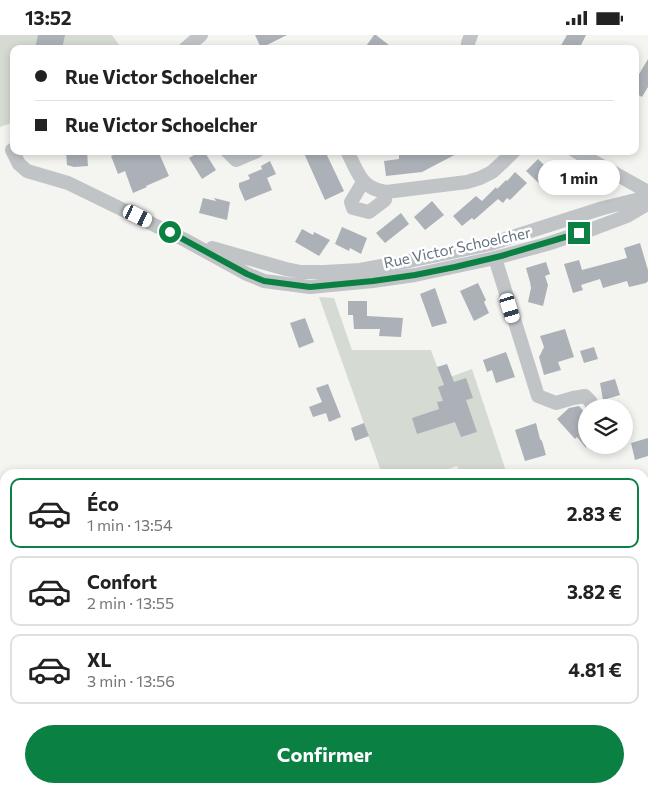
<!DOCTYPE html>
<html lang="fr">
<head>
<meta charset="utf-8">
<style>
  :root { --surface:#fff; --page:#f6f6f6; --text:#222; --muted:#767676; --line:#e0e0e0; --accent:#0b8043 }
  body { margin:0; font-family:Commissioner,sans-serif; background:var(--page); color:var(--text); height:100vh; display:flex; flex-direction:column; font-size:19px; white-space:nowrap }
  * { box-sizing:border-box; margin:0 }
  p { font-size:16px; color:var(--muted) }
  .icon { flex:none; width:28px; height:28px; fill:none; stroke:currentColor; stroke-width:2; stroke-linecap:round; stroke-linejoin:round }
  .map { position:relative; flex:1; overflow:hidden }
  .drawer { position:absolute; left:0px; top:434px; width:649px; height:324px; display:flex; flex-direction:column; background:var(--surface); border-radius:15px 15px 0 0; box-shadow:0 2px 8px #0003 }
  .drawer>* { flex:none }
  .banner { position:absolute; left:10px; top:10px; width:629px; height:110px; border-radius:10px; box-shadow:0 2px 8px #0003; display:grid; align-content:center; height:110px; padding:0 25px; background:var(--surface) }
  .buttons { position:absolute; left:578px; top:364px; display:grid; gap:10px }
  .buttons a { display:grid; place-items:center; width:55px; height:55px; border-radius:50%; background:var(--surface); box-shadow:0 2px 8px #0003; font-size:25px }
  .end { position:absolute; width:22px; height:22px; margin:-11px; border:6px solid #0b8043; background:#fff; box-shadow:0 0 0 2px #fff }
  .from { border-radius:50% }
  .bubble { position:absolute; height:35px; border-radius:18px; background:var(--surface); box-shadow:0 2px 8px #0003; font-size:16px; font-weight:700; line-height:35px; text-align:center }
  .car { position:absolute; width:15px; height:30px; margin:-15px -8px; border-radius:6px; box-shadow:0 0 4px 1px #0007; background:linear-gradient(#fff 24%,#345 0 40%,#fff 0 76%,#345 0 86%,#fff 0) }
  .banner b { display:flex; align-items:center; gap:18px; height:48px; font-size:19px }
  .banner b+b { border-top:1px solid var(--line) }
  .banner i { width:12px; height:12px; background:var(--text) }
  ul { padding:9px 0 0; list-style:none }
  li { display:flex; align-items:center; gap:15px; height:70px; margin:0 10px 8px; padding:0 15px; border:2px solid var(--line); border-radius:10px }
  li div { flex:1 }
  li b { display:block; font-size:19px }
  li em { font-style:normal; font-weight:700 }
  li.on { border-color:var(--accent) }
  li>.icon { width:45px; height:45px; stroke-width:1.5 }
  .primary-button { display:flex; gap:10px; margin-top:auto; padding:10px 25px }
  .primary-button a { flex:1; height:58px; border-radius:30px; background:var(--accent); color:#fff; font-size:20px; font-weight:700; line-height:58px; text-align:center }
  .status { display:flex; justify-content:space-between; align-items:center; height:35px; padding:0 25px; background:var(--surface); direction:ltr }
  .status svg { height:14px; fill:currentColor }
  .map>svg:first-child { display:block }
  .green { fill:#d5dbd2 }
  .water { fill:#bbc5cb }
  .building { fill:#abb1b6 }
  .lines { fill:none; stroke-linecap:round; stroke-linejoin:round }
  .minor { stroke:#c0c4c7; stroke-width:14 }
  .route { stroke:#0b8043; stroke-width:6 }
  .labels { text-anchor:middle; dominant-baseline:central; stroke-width:5; stroke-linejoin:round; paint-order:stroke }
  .street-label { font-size:15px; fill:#647381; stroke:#fff }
</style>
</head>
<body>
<div class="status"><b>13:52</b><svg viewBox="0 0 49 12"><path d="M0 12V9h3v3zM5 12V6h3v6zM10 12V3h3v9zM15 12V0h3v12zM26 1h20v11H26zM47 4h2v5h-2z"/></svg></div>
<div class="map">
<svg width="648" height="757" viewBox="0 0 648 757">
  <rect width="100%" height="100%" fill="#f4f5f1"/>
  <path class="green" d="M0 0H112L122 14H14V87L0 92Z
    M319 262 334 263 352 315H431L442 345 472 334 507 439H460L457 431 434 439H382Z
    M263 752 322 753 325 757H252Z"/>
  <path class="water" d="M177 753V752L220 753 207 757H170Z"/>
  <path class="building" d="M38 0H65L62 14H35Z
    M255 0H287L261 13Z
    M374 0H376L394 14H364Z
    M567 0H586L579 14H559Z
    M648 24V52L642 62 635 58V46Z
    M66 116H87L88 131 74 132 67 130Z
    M123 116H125L126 119 133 116H158L169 141 146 151 147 152 133 158 125 136 118 139 111 121Z
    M201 116H204L216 135 202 144 189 123Z
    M303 116H325L344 156 325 165Z
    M416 116H462L422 137 386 141 384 126 399 124V118Z
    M538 124 556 142 545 154 526 136Z
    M270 126 276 139 267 143 272 155 245 166 239 152V148L250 144 248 140 262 134 261 131Z
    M515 137 527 148 510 165 507 163 503 168 498 164 474 185 472 183 462 191 453 181 476 161 482 166 496 152 497 154 506 145 507 146Z
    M203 163 216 166 214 163 230 167 227 185 199 178Z
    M432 166 444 180 425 195 414 182Z
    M401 178 409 189 385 208 376 198Z
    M342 192 367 203 361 219 350 213 349 216 335 209Z
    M302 194 313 200 314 197 330 205 319 221 295 207Z
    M640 208 648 235V246L646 248 629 252 627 246 603 253 600 244 581 250 583 255 573 258 564 229 579 225 582 235 627 223 624 213Z
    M546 227 550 239 545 241 548 250 543 271 528 267 531 253 530 247 526 233Z
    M478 248 486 265 484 267 489 278 474 286 460 256Z
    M435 253 447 288 432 292 420 259Z
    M348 266H367V281L403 283 401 302 379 301 380 294H354L353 280H348Z
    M305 283 314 307 299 313 290 288Z
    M565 294 574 322 558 327 561 335 544 340 539 322 544 312 540 301Z
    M594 312 598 324 584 328 580 316Z
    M506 317 515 342 496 348 492 335 487 337 483 325Z
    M447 329 454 347 466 343 473 363 466 365 477 397 461 402 455 387 417 399 412 383 439 374 437 367 443 366 438 352 444 350 437 332Z
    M615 344 620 360 603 365 600 348Z
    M328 349 341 382 329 387 326 378 313 382 309 372 322 367 316 353Z
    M579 371 586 379 583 384 586 388V413L577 402 575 404 557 384 569 373Z
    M364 388 369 401 355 406 351 393Z
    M536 388 540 404 542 406 546 420 525 426 515 395Z
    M648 403V421L635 425 631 408Z"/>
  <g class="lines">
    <path class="minor" d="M185 14 201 0
      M468 14V8L471 0
      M12 115 19 129 27 136 68 148 185 205 247 239 264 246 310 252 373 246 415 240 495 223 547 209 595 193 627 181 644 171 648 166
      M227 116 236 125 257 116
      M347 116C358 137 360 153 386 157L467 147 480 143 492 137 504 126 514 116
      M575 116 648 157
      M363 147 351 167 353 173 369 177 385 165 386 157
      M212 213 286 234 301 237H324L360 235 409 226 490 209 603 173 648 162
      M495 223 538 361 556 368 573 363 585 361 590 366 593 372
      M644 532 648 530
      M0 677 5 674"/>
  </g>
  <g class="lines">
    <path class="route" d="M170 197 247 239 264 246 310 252 373 246 415 240 455 232 501 221 579 198"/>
  </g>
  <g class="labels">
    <g class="street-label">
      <text transform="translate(457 212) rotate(-12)">Rue Victor Schoelcher</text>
    </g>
  </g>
</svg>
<div class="buttons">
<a><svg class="icon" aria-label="layers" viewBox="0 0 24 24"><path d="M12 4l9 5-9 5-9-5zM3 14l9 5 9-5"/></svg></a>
</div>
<i class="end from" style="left:170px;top:197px"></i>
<i class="end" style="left:579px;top:198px"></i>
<div class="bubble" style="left:538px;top:125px;width:82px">1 min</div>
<i class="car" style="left:138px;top:181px;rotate:116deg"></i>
<i class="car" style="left:510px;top:273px;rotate:163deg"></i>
<div class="banner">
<b><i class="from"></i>Rue Victor Schoelcher</b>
<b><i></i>Rue Victor Schoelcher</b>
</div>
<section class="drawer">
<ul>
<li class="on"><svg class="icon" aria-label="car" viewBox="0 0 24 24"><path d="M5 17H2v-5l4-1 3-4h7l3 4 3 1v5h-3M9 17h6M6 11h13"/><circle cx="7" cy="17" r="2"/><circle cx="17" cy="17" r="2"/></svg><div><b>Éco</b><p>1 min · 13:54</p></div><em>2.83 €</em></li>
<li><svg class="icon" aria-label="car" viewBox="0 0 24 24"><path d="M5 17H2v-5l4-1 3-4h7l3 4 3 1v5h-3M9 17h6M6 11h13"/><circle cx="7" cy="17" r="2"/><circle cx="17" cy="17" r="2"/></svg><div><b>Confort</b><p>2 min · 13:55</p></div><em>3.82 €</em></li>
<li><svg class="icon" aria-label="car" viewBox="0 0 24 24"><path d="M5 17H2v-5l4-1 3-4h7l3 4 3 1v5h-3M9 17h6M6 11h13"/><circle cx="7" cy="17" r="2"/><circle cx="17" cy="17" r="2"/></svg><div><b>XL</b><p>3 min · 13:56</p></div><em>4.81 €</em></li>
</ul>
<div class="primary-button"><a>Confirmer</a></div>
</section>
</div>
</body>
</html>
